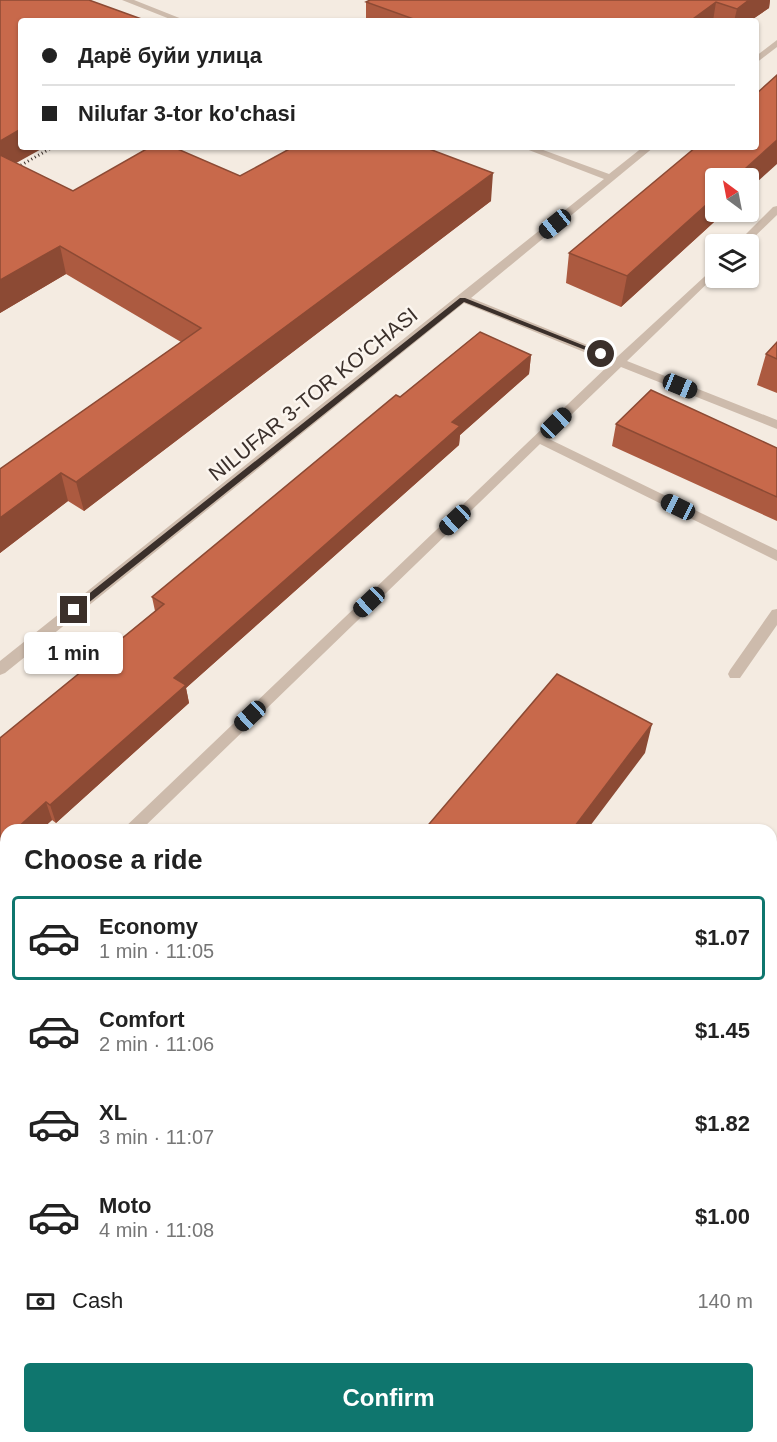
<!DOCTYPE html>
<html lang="en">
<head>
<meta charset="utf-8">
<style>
  :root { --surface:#fff; --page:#f6f6f6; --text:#222; --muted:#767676; --line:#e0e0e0; --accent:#0f766e }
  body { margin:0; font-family:Helvetica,sans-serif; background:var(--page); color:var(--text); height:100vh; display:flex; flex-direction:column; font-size:22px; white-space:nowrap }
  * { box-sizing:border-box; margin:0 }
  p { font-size:20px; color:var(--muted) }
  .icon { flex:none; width:33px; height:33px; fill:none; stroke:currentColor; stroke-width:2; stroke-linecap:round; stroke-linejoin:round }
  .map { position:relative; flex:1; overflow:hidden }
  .drawer { position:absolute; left:0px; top:824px; width:777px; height:620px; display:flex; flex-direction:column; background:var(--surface); border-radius:18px 18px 0 0; box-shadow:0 2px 4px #0004 }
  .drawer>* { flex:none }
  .guide { position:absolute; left:18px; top:18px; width:741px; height:132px; border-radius:6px; box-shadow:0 2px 4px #0004; display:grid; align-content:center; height:132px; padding:0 24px; background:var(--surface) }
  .needle { width:39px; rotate:328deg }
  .tools { position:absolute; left:705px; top:168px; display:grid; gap:12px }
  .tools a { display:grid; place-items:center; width:54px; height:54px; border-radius:6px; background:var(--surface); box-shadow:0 2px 4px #0004; font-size:30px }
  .end { position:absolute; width:27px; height:27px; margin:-14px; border:8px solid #3b302b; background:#fff; box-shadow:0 0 0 3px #fff }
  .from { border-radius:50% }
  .bubble { position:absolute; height:42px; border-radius:6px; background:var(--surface); box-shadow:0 2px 4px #0004; font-size:20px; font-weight:600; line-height:42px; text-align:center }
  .car { position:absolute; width:18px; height:36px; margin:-18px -9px; border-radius:8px; box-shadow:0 0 4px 2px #0007; background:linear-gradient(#222 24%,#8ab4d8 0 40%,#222 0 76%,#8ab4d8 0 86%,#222 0) }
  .guide b { display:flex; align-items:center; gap:21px; height:57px; font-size:22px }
  .guide b+b { border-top:2px solid var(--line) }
  .guide i { width:15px; height:15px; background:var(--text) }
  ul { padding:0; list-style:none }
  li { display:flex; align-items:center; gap:18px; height:84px; margin:0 12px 9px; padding:0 12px; border:3px solid transparent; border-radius:6px }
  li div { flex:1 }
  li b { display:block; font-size:22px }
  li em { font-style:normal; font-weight:600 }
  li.current { border-color:var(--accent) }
  li>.icon { width:54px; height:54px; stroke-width:1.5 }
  h2 { padding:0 24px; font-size:27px; line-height:72px }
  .pay { display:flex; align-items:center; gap:15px; height:66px; padding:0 24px; font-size:22px }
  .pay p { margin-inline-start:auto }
  .cta { display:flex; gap:12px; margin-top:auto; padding:12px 24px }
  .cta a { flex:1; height:69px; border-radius:6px; background:var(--accent); color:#fff; font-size:24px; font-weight:600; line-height:69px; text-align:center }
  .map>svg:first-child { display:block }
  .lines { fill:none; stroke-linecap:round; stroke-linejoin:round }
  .minor { fill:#cdbbac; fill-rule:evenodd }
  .rail { stroke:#3b302b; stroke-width:3; stroke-dasharray:1 3; stroke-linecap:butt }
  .wall { fill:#ac5a40 }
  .shaded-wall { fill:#8c4a34 }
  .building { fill:#c8694b; stroke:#8c4a34; stroke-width:1.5 }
  .route { fill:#3b302b }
  .labels { text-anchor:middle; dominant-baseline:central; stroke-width:5; stroke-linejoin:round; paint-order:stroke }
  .street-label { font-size:21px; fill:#3b302b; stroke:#fbf5ee }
</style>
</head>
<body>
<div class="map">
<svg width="777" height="1442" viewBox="0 0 777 1442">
  <rect width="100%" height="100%" fill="#f4ebe1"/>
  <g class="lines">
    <path class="minor" d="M122 0H134L187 21H175Z
      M777 40V47L756 63V56Z
      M521 147H535L609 174 643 147H654L471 298 617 357 716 266V275L627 361 777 420V429L621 367 547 438 777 550V561L540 444 141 830H122L611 363 464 303 5 673 0 675V661L604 179Z
      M777 206V215L747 244H736L773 207Z
      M777 609V625L740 678H730L728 674 730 670 772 610Z
      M6 935V953L0 956V938Z
      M777 1000V1024L771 1026V1002Z
      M0 1281 6 1283V1307L0 1305Z
      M56 1437H80L78 1442H54Z
      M147 1437H173L175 1442H149Z
      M510 1437H533L531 1442H508Z"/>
    <path class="rail" d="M0 177 53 147"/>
  </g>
  <path class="wall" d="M0 0 16 163 73 191 240 176 491 201 84 511 68 501 0 553V469L181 342 66 274 0 313Z
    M770 0 769 8 750 21H366V2Z
    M716 212H725L621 307 566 283 569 253Z
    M480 332 531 355 529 374 460 435 459 445 186 688 189 703 56 823 52 820 41 830H6V861L0 866V738L155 611 152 597 396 395 400 397Z
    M777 342V393L757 385 766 354Z
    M616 424 777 448V521L612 446Z"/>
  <path class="shaded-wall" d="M749 0H770L769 8 750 21H734L737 9Z
    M716 2 713 21H690Z
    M21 129V147H45L0 172V141Z
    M777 140V164L748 190V178H735Z
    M493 173 491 201 84 511 76 482Z
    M716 196V212H725L621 307 627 276Z
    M60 246 66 274 0 313V280Z
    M531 355 529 374 460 435 459 445 186 688 189 703 56 823 50 805 174 678 452 422Z
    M61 473 68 501 0 553V518Z
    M652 724 645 753 587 830H572Z
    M46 802 52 820 41 830H15Z
    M6 838V861L0 866V843Z
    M387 1437H393L390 1442H383Z"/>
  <path class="building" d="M0 0H89L147 21H21V129L0 141Z
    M370 0H749L737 9 716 2 690 21H419L366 2Z
    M777 75V140L735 178H716V196L627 276 569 253 696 147H756V94Z
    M150 147H173L240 176 293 147H424L493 173 76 482 61 473 0 518V469L201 328 60 246 0 280V155L73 191Z
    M480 332 531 355 452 422 460 426 174 678 186 685 50 805 46 802 15 830H6V838L0 843V738L164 604 152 597 396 395 400 397Z
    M777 342V359L766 354Z
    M651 390 777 448V497L616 424Z
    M557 674 652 724 572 830H424Z
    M246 1437H387L383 1442H249L245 1439Z
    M598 1437H649L656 1442H595Z"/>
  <path class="route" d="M460 298H465L605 354 598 355 464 302 77 612H71V608Z"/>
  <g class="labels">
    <g class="street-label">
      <text transform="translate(313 394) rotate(-39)">NILUFAR 3-TOR KO'CHASI</text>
    </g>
  </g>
</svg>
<div class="tools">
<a><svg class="needle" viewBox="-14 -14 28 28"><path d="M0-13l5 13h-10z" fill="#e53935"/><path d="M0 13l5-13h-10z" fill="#767676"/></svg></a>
<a><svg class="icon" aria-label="layers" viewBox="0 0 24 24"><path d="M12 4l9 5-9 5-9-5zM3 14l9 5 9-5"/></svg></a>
</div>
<i class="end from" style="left:601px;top:354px"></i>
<i class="end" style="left:74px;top:610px"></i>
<div class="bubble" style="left:24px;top:632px;width:99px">1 min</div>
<i class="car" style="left:555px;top:224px;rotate:231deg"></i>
<i class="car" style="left:680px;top:386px;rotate:112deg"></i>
<i class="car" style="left:556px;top:423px;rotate:46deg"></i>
<i class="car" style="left:678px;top:507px;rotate:296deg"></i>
<i class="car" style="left:455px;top:520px;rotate:227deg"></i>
<i class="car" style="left:369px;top:602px;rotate:227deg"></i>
<i class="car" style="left:250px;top:716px;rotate:227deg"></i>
<div class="guide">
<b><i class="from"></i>Дарё буйи улица</b>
<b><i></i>Nilufar 3-tor ko'chasi</b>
</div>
<section class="drawer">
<h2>Choose a ride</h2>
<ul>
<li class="current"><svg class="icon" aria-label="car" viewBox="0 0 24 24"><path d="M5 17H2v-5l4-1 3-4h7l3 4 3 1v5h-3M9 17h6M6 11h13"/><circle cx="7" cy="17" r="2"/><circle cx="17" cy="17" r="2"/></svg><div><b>Economy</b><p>1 min · 11:05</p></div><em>$1.07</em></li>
<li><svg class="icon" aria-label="car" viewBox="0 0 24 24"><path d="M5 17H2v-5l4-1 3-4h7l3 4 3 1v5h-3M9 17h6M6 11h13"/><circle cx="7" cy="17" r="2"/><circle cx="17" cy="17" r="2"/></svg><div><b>Comfort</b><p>2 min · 11:06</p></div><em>$1.45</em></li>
<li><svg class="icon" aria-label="car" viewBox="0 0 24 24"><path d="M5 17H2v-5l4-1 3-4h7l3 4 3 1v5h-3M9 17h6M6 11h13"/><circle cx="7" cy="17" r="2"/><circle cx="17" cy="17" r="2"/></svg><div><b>XL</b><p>3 min · 11:07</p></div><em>$1.82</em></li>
<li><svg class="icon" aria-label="car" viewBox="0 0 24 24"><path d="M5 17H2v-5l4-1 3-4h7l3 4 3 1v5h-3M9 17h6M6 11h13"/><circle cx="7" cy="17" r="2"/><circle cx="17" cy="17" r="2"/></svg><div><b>Moto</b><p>4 min · 11:08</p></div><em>$1.00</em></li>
</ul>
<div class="pay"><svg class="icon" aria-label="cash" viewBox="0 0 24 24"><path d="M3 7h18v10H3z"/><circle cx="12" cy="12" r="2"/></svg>Cash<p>140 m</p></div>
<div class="cta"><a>Confirm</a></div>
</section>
</div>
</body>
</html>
